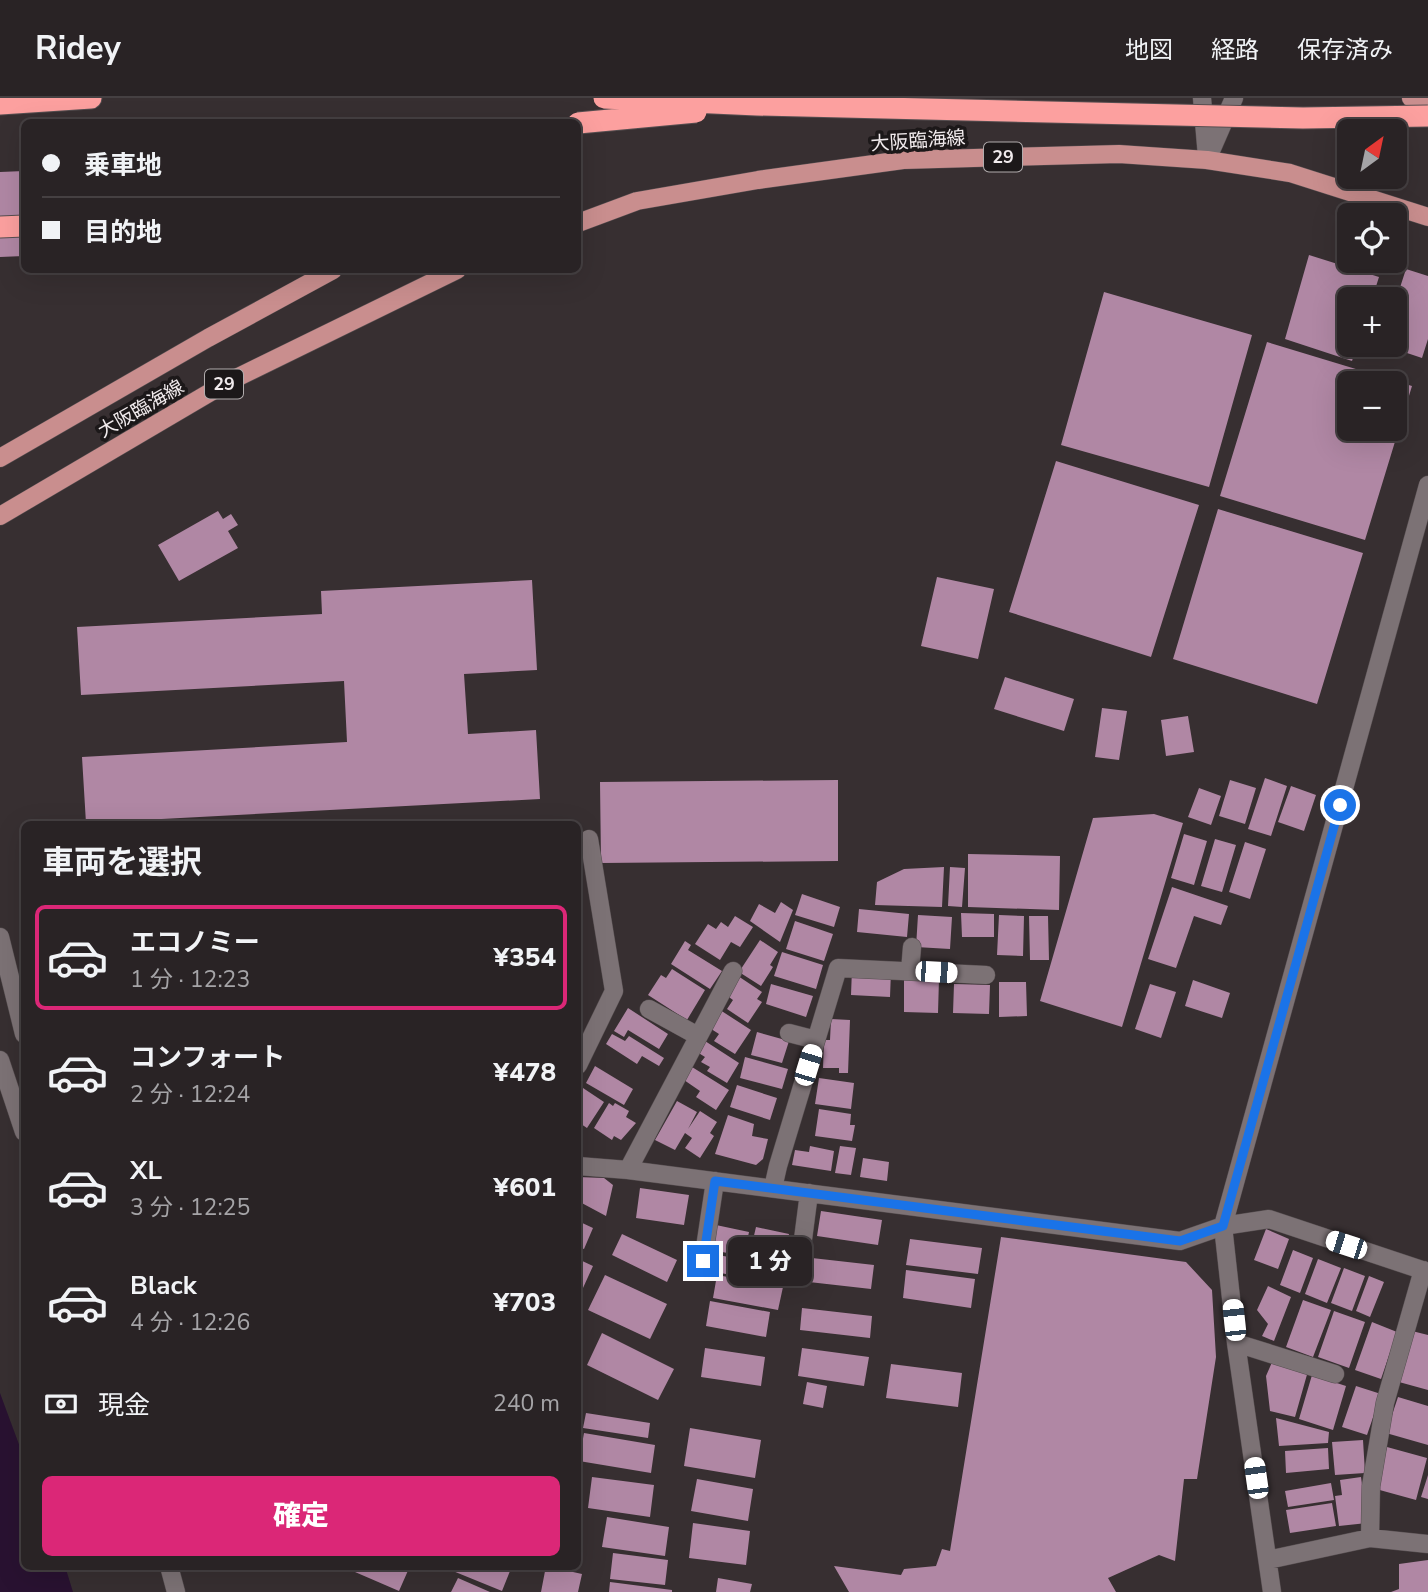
<!DOCTYPE html>
<html lang="ja">
<head>
<meta charset="utf-8">
<style>
  :root { --surface:#292325; --page:#312b2d; --text:#f1f3f6; --muted:#a5a4a7; --line:#454042; --accent:#db2777 }
  body { margin:0; font-family:"Nunito Sans","Noto Sans JP",sans-serif; background:var(--page); color:var(--text); height:100vh; display:flex; flex-direction:column; font-size:26px; white-space:nowrap }
  * { box-sizing:border-box; margin:0 }
  p { font-size:23px; color:var(--muted) }
  .icon { flex:none; width:38px; height:38px; fill:none; stroke:currentColor; stroke-width:2; stroke-linecap:round; stroke-linejoin:round }
  .map { position:relative; flex:1; overflow:hidden }
  .sheet { position:absolute; left:21px; top:723px; width:560px; height:749px; display:flex; flex-direction:column; background:var(--surface); border-radius:10px; box-shadow:0 7px 28px #0002,0 0 0 2px var(--line) }
  .sheet>* { flex:none }
  .hud { position:absolute; left:21px; top:21px; width:560px; height:154px; border-radius:10px; box-shadow:0 7px 28px #0002,0 0 0 2px var(--line); display:grid; align-content:center; height:154px; padding:0 21px; background:var(--surface) }
  .needle { width:46px; rotate:33deg }
  .tools { position:absolute; left:1337px; top:21px; display:grid; gap:14px }
  .tools a { display:grid; place-items:center; width:70px; height:70px; border-radius:10px; background:var(--surface); box-shadow:0 7px 28px #0002,0 0 0 2px var(--line); font-size:35px }
  .end { position:absolute; width:32px; height:32px; margin:-16px; border:9px solid #1a73e8; background:#fff; box-shadow:0 0 0 4px #fff }
  .from { border-radius:50% }
  .bubble { position:absolute; height:49px; border-radius:10px; background:var(--surface); box-shadow:0 7px 28px #0002,0 0 0 2px var(--line); font-size:23px; font-weight:800; line-height:49px; text-align:center }
  .car { position:absolute; width:21px; height:42px; margin:-21px -10px; border-radius:9px; box-shadow:0 0 5px 2px #0007; background:linear-gradient(#fff 24%,#345 0 40%,#fff 0 76%,#345 0 86%,#fff 0) }
  .hud b { display:flex; align-items:center; gap:24px; height:66px; font-size:26px }
  .hud b+b { border-top:2px solid var(--line) }
  .hud i { width:18px; height:18px; background:var(--text) }
  ul { padding:0; list-style:none }
  li { display:flex; align-items:center; gap:21px; height:105px; margin:0 14px 10px; padding:0 7px; border:4px solid transparent; border-radius:10px }
  li div { flex:1 }
  li b { display:block; font-size:26px }
  li em { font-style:normal; font-weight:800 }
  li.selected { border-color:var(--accent) }
  li>.icon { width:63px; height:63px; stroke-width:1.5 }
  h2 { padding:0 21px; font-size:32px; line-height:84px }
  .pay { display:flex; align-items:center; gap:18px; height:77px; padding:0 21px; font-size:26px }
  .pay p { margin-inline-start:auto }
  .primary-button { display:flex; gap:14px; margin-top:auto; padding:14px 21px }
  .primary-button a { flex:1; height:80px; border-radius:10px; background:var(--accent); color:#fff; font-size:28px; font-weight:800; line-height:80px; text-align:center }
  header { display:flex; align-items:center; gap:42px; box-sizing:border-box; height:98px; padding:0 35px; background:var(--surface); border-bottom:2px solid var(--line) }
  header strong { font-size:33px }
  nav { display:flex; gap:38px; margin-inline-start:auto; font-size:24px }
  .map>svg:first-child { display:block }
  .water { fill:#291231 }
  .building { fill:#b087a4; fill-rule:evenodd }
  .lines { fill:none; stroke-linecap:round; stroke-linejoin:round }
  .minor-casing { stroke:#564e50; stroke-width:19 }
  .major-casing { stroke:#564e50; stroke-width:19 }
  .highway-casing { stroke:#564e50; stroke-width:23 }
  .minor { stroke:#7c7275; stroke-width:18 }
  .major { stroke:#c98e8e; stroke-width:18 }
  .highway { stroke:#fca09f; stroke-width:21 }
  .highway-bridge-casing { stroke:#564e50; stroke-width:23; stroke-linecap:butt }
  .highway-bridge { stroke:#fca09f; stroke-width:21 }
  .route { stroke:#1a73e8; stroke-width:9 }
  .labels { text-anchor:middle; dominant-baseline:central; stroke-width:7; stroke-linejoin:round; paint-order:stroke }
  .shield { fill:#1c1819; stroke:#b1acad; stroke-width:2 }
  .shield-label { font-size:18px; font-weight:bold; fill:#f1ebed }
  .street-label { font-size:19px; fill:#f1ebed; stroke:#1c1819 }
</style>
</head>
<body>
<header>
<strong>Ridey</strong>
<nav><a>地図</a><a>経路</a><a>保存済み</a></nav>
</header>
<div class="map">
<svg width="1428" height="1494" viewBox="0 0 1428 1494">
  <rect width="100%" height="100%" fill="#372f31"/>
  <path class="water" d="M0 1295 24 1360V1468H65L73 1494H0Z"/>
  <path class="building" d="M24 73V158L0 159V74Z
    M1309 157 1379 179 1372 201H1349V247H1357L1352 263 1285 241Z
    M1406 171 1428 178V241L1422 260 1383 247H1395V205Z
    M1104 194 1252 237 1209 389 1061 347Z
    M1267 244 1412 288 1365 442 1220 398ZM1349 285H1395V331H1349Z
    M1056 363 1199 407 1151 559 1009 514Z
    M1218 411 1363 455 1317 606 1173 561Z
    M218 413 223 421 231 416 238 427 228 433 238 450 179 483 158 447Z
    M937 479 994 491 978 561 921 548Z
    M532 482 537 572 464 576 468 636 536 632 540 701 86 725 82 659 347 644 344 583 81 597 77 529 322 516 321 493Z
    M1005 579 1074 601 1064 633 994 611Z
    M1102 610 1127 613 1119 662 1095 659Z
    M1188 618 1194 654 1166 658 1161 622Z
    M1265 680 1287 688 1271 738 1248 731Z
    M838 682V763L601 765 600 684Z
    M1230 682 1256 690 1245 726 1219 718Z
    M1291 688 1316 697 1304 733 1278 724Z
    M1199 690 1221 698 1211 727 1188 719Z
    M1154 716 1183 725 1122 929 1040 903 1093 720Z
    M1184 736 1207 743 1194 787 1171 780Z
    M1215 741 1236 747 1222 794 1201 788Z
    M1245 744 1266 751 1250 801 1229 794Z
    M968 756 1060 758 1059 812 968 809Z
    M944 769 942 809 875 807 877 784 904 771Z
    M950 769 965 770 962 809 948 808Z
    M1172 789 1228 808 1221 827 1194 818 1176 870 1148 861Z
    M802 796 840 809 834 829 795 817Z
    M781 804 793 812 780 844 750 823 759 806 775 815Z
    M859 811 909 816 907 839 857 834Z
    M961 815 994 816V839H962Z
    M918 817 952 819 950 851 916 849Z
    M999 817 1024 818 1023 858 997 857Z
    M735 818 753 829 740 849 731 844 720 862 695 846 708 826 716 831 721 824 728 829Z
    M1029 818H1048L1049 862H1030Z
    M795 823 833 836 824 863 786 851Z
    M760 842 778 854 770 867 773 869 761 888 739 874Z
    M685 843 691 847 688 852 722 873 710 891 671 866Z
    M782 854 823 867 816 891 774 878Z
    M672 871 705 892 687 922 648 897 661 877 666 880Z
    M852 871 891 873 890 899 851 897Z
    M738 878 762 894 757 901 762 904 748 925 727 911 733 902 726 897Z
    M904 880 939 881 938 915 904 914Z
    M1193 882 1230 895 1222 920 1185 908Z
    M999 884H1026L1027 918 999 919Z
    M771 886 813 898 806 919 766 906Z
    M954 886 990 887 989 916 953 915Z
    M1150 886 1176 894 1161 940 1135 931Z
    M628 910 668 936 659 951 628 932 624 939 614 933Z
    M717 910 751 932 735 956 714 943 719 936 705 927Z
    M831 921 850 922 848 975H839V970H823L824 942H830Z
    M757 934 789 943 782 965 751 957Z
    M612 936 625 943 629 938 664 960 659 968 642 958 637 966 606 946Z
    M705 943 739 965 727 985 707 973 710 969 701 964 705 959 697 954Z
    M745 959 788 971 782 991 740 980Z
    M595 968 633 991 624 1007 586 985Z
    M692 969 729 992 716 1012 696 999 700 993 684 982Z
    M819 980 854 985 851 1011 815 1006Z
    M737 987 777 1000 770 1022 730 1009Z
    M583 990 604 1004 587 1030 578 1024V998Z
    M677 1003 697 1014 688 1031 700 1013 717 1024 710 1035 714 1038 700 1060 685 1050 692 1040 685 1035 675 1052 655 1042Z
    M609 1005 613 1008 615 1005 629 1013 626 1019 636 1025 621 1042 614 1038 612 1042 594 1030Z
    M819 1011 851 1016 850 1027H855L852 1043 815 1038Z
    M728 1017 754 1026 752 1038 768 1041 763 1061 756 1067 715 1056Z
    M810 1048 834 1053 831 1073 792 1067 795 1052 809 1054Z
    M840 1048 856 1050 851 1077 835 1075Z
    M863 1060 889 1064 887 1083 860 1079Z
    M578 1079 604 1080 613 1087 606 1118 578 1103Z
    M640 1090 689 1097 684 1127 636 1120Z
    M821 1113 882 1122 878 1147 817 1138Z
    M578 1123 593 1130 584 1151 578 1149Z
    M716 1127 749 1134 744 1158 711 1152Z
    M756 1129 789 1136 783 1167 749 1159Z
    M1266 1131 1289 1141 1278 1171 1254 1162Z
    M622 1136 677 1162 667 1184 612 1157Z
    M1001 1139 1186 1164 1212 1192 1216 1259 1197 1381H1184L1175 1463 1159 1457 1108 1480 1116 1494H849L834 1468 901 1477 904 1471 936 1468 942 1451 950 1453Z
    M910 1141 982 1150 978 1176 906 1167Z
    M1293 1152 1313 1160 1300 1195 1280 1187Z
    M718 1157 784 1169 781 1186 715 1174Z
    M812 1160 874 1167 871 1191 809 1184Z
    M578 1161 593 1168 578 1201Z
    M1318 1161 1341 1170 1327 1205 1305 1196Z
    M1344 1170 1365 1178 1352 1213 1331 1205Z
    M906 1172 975 1181 971 1210 903 1200Z
    M605 1177 667 1206 650 1241 588 1212Z
    M717 1177 783 1189 778 1212 713 1200Z
    M1369 1178 1384 1184 1370 1219 1356 1213Z
    M1268 1188 1291 1199 1274 1243 1262 1238 1268 1226 1257 1212Z
    M1303 1202 1331 1212 1313 1259 1286 1249Z
    M710 1203 770 1214 766 1239 706 1228Z
    M802 1210 872 1218 870 1240 800 1232Z
    M1334 1213 1365 1224 1349 1270 1318 1259Z
    M1372 1224 1397 1234 1381 1281 1355 1272Z
    M1412 1233 1428 1237V1292L1399 1284Z
    M602 1235 674 1271 658 1302 587 1267Z
    M705 1250 765 1259 761 1288 701 1279Z
    M802 1250 869 1259 864 1288 798 1278Z
    M1273 1262 1308 1273 1295 1319 1270 1313 1266 1278Z
    M891 1266 962 1275 958 1309 886 1300Z
    M1312 1277 1346 1288 1333 1332 1299 1321Z
    M807 1284 827 1288 823 1310 803 1306Z
    M1356 1288 1381 1296 1367 1337 1342 1329Z
    M1398 1299 1428 1308V1347L1386 1335Z
    M586 1315 650 1325 648 1340 583 1330Z
    M1276 1320 1329 1334 1328 1345 1279 1348Z
    M690 1330 761 1342 755 1380 684 1368Z
    M584 1335 655 1347 651 1375 579 1363Z
    M1363 1342 1365 1375 1335 1377 1332 1344Z
    M1387 1349 1427 1360 1416 1402 1376 1391Z
    M1328 1350 1329 1371 1286 1375 1285 1353Z
    M1428 1377V1401L1421 1399Z
    M592 1379 654 1387 650 1419 588 1410Z
    M1361 1379 1367 1425 1339 1428 1335 1398 1342 1397 1340 1382Z
    M697 1381 753 1391 748 1423 691 1413Z
    M1331 1385 1334 1402 1288 1409 1285 1393Z
    M1332 1405 1336 1428 1290 1435 1286 1412Z
    M607 1419 669 1429 665 1458 602 1449Z
    M693 1425 750 1433 746 1467 689 1460Z
    M613 1455 668 1462 665 1487 610 1481Z
    M1428 1462V1494H1391L1399 1491V1466Z
    M358 1468H410L399 1493 355 1474Z
    M449 1468H512L502 1493 448 1471Z
    M546 1468 582 1476 578 1494H541Z
    M458 1480 490 1494H451Z
    M718 1480 752 1486 750 1494H716Z
    M610 1484 672 1492V1494H609Z"/>
  <g class="lines">
    <g class="minor-casing">
      <path id="minor" d="M1202 0 1207 59
        M1207 62 1234 0
        M0 839 24 936
        M910 873 912 849
        M649 911 698 938
        M789 935 816 942
        M0 962 24 1034
        M578 967 614 893 589 741
        M578 1068 628 1072 1180 1143 1223 1128 1269 1121 1428 1174
        M628 1072 733 873
        M773 1090 778 1068 838 870 986 877
        M802 1149 809 1095
        M703 1163 715 1083
        M1236 1245 1335 1276
        M1370 1440 1371 1388 1385 1305 1423 1172
        M1268 1462 1370 1440 1428 1446
        M169 1468 176 1494
        M1272 1494 1236 1245 1223 1128 1428 387"/>
    </g>
    <g class="major-casing">
      <path id="major" d="M1411 0 1428 7
        M578 125 637 103 758 82 903 62 1119 56 1207 62 1290 75 1428 119
        M0 360 208 240 333 172
        M0 418 226 285 457 172"/>
    </g>
    <g class="highway-casing">
      <path id="highway" d="M0 6 91 0
        M0 129 24 128"/>
    </g>
    <use href="#minor" class="minor"/>
    <use href="#major" class="major"/>
    <use href="#highway" class="highway"/>
    <g class="highway-bridge-casing">
      <path id="highway-bridge" d="M604 0 757 7 1303 20 1428 18
        M578 25 696 14"/>
    </g>
    <use href="#highway-bridge" class="highway-bridge"/>
  </g>
  <g class="lines">
    <path class="route" d="M703 1163 715 1083 1180 1143 1223 1128 1340 707"/>
  </g>
  <g class="labels">
    <g class="shield">
      <rect x="984" y="44.5" width="38" height="29" rx="5"/>
      <rect x="205" y="271.5" width="38" height="29" rx="5"/>
    </g>
    <g class="shield-label">
      <text x="1003" y="59">29</text>
      <text x="224" y="286">29</text>
    </g>
    <g class="street-label">
      <text transform="translate(918 43) rotate(-4)">大阪臨海線</text>
      <text transform="translate(141 311) rotate(-30)">大阪臨海線</text>
    </g>
  </g>
</svg>
<div class="tools">
<a><svg class="needle" viewBox="-14 -14 28 28"><path d="M0-13l5 13h-10z" fill="#e53935"/><path d="M0 13l5-13h-10z" fill="#a5a4a7"/></svg></a>
<a><svg class="icon" aria-label="locate" viewBox="0 0 24 24"><circle cx="12" cy="12" r="6"/><path d="M12 2v4M12 18v4M2 12h4M18 12h4"/></svg></a>
<a>+</a>
<a>−</a>
</div>
<i class="end from" style="left:1340px;top:707px"></i>
<i class="end" style="left:703px;top:1163px"></i>
<div class="bubble" style="left:728px;top:1139px;width:84px">1 分</div>
<i class="car" style="left:936px;top:874px;rotate:93deg"></i>
<i class="car" style="left:808px;top:967px;rotate:17deg"></i>
<i class="car" style="left:1346px;top:1147px;rotate:288deg"></i>
<i class="car" style="left:1234px;top:1222px;rotate:354deg"></i>
<i class="car" style="left:1256px;top:1380px;rotate:352deg"></i>
<div class="hud">
<b><i class="from"></i>乗車地</b>
<b><i></i>目的地</b>
</div>
<section class="sheet">
<h2>車両を選択</h2>
<ul>
<li class="selected"><svg class="icon" aria-label="car" viewBox="0 0 24 24"><path d="M5 17H2v-5l4-1 3-4h7l3 4 3 1v5h-3M9 17h6M6 11h13"/><circle cx="7" cy="17" r="2"/><circle cx="17" cy="17" r="2"/></svg><div><b>エコノミー</b><p>1 分 · 12:23</p></div><em>¥354</em></li>
<li><svg class="icon" aria-label="car" viewBox="0 0 24 24"><path d="M5 17H2v-5l4-1 3-4h7l3 4 3 1v5h-3M9 17h6M6 11h13"/><circle cx="7" cy="17" r="2"/><circle cx="17" cy="17" r="2"/></svg><div><b>コンフォート</b><p>2 分 · 12:24</p></div><em>¥478</em></li>
<li><svg class="icon" aria-label="car" viewBox="0 0 24 24"><path d="M5 17H2v-5l4-1 3-4h7l3 4 3 1v5h-3M9 17h6M6 11h13"/><circle cx="7" cy="17" r="2"/><circle cx="17" cy="17" r="2"/></svg><div><b>XL</b><p>3 分 · 12:25</p></div><em>¥601</em></li>
<li><svg class="icon" aria-label="car" viewBox="0 0 24 24"><path d="M5 17H2v-5l4-1 3-4h7l3 4 3 1v5h-3M9 17h6M6 11h13"/><circle cx="7" cy="17" r="2"/><circle cx="17" cy="17" r="2"/></svg><div><b>Black</b><p>4 分 · 12:26</p></div><em>¥703</em></li>
</ul>
<div class="pay"><svg class="icon" aria-label="cash" viewBox="0 0 24 24"><path d="M3 7h18v10H3z"/><circle cx="12" cy="12" r="2"/></svg>現金<p>240 m</p></div>
<div class="primary-button"><a>確定</a></div>
</section>
</div>
</body>
</html>
